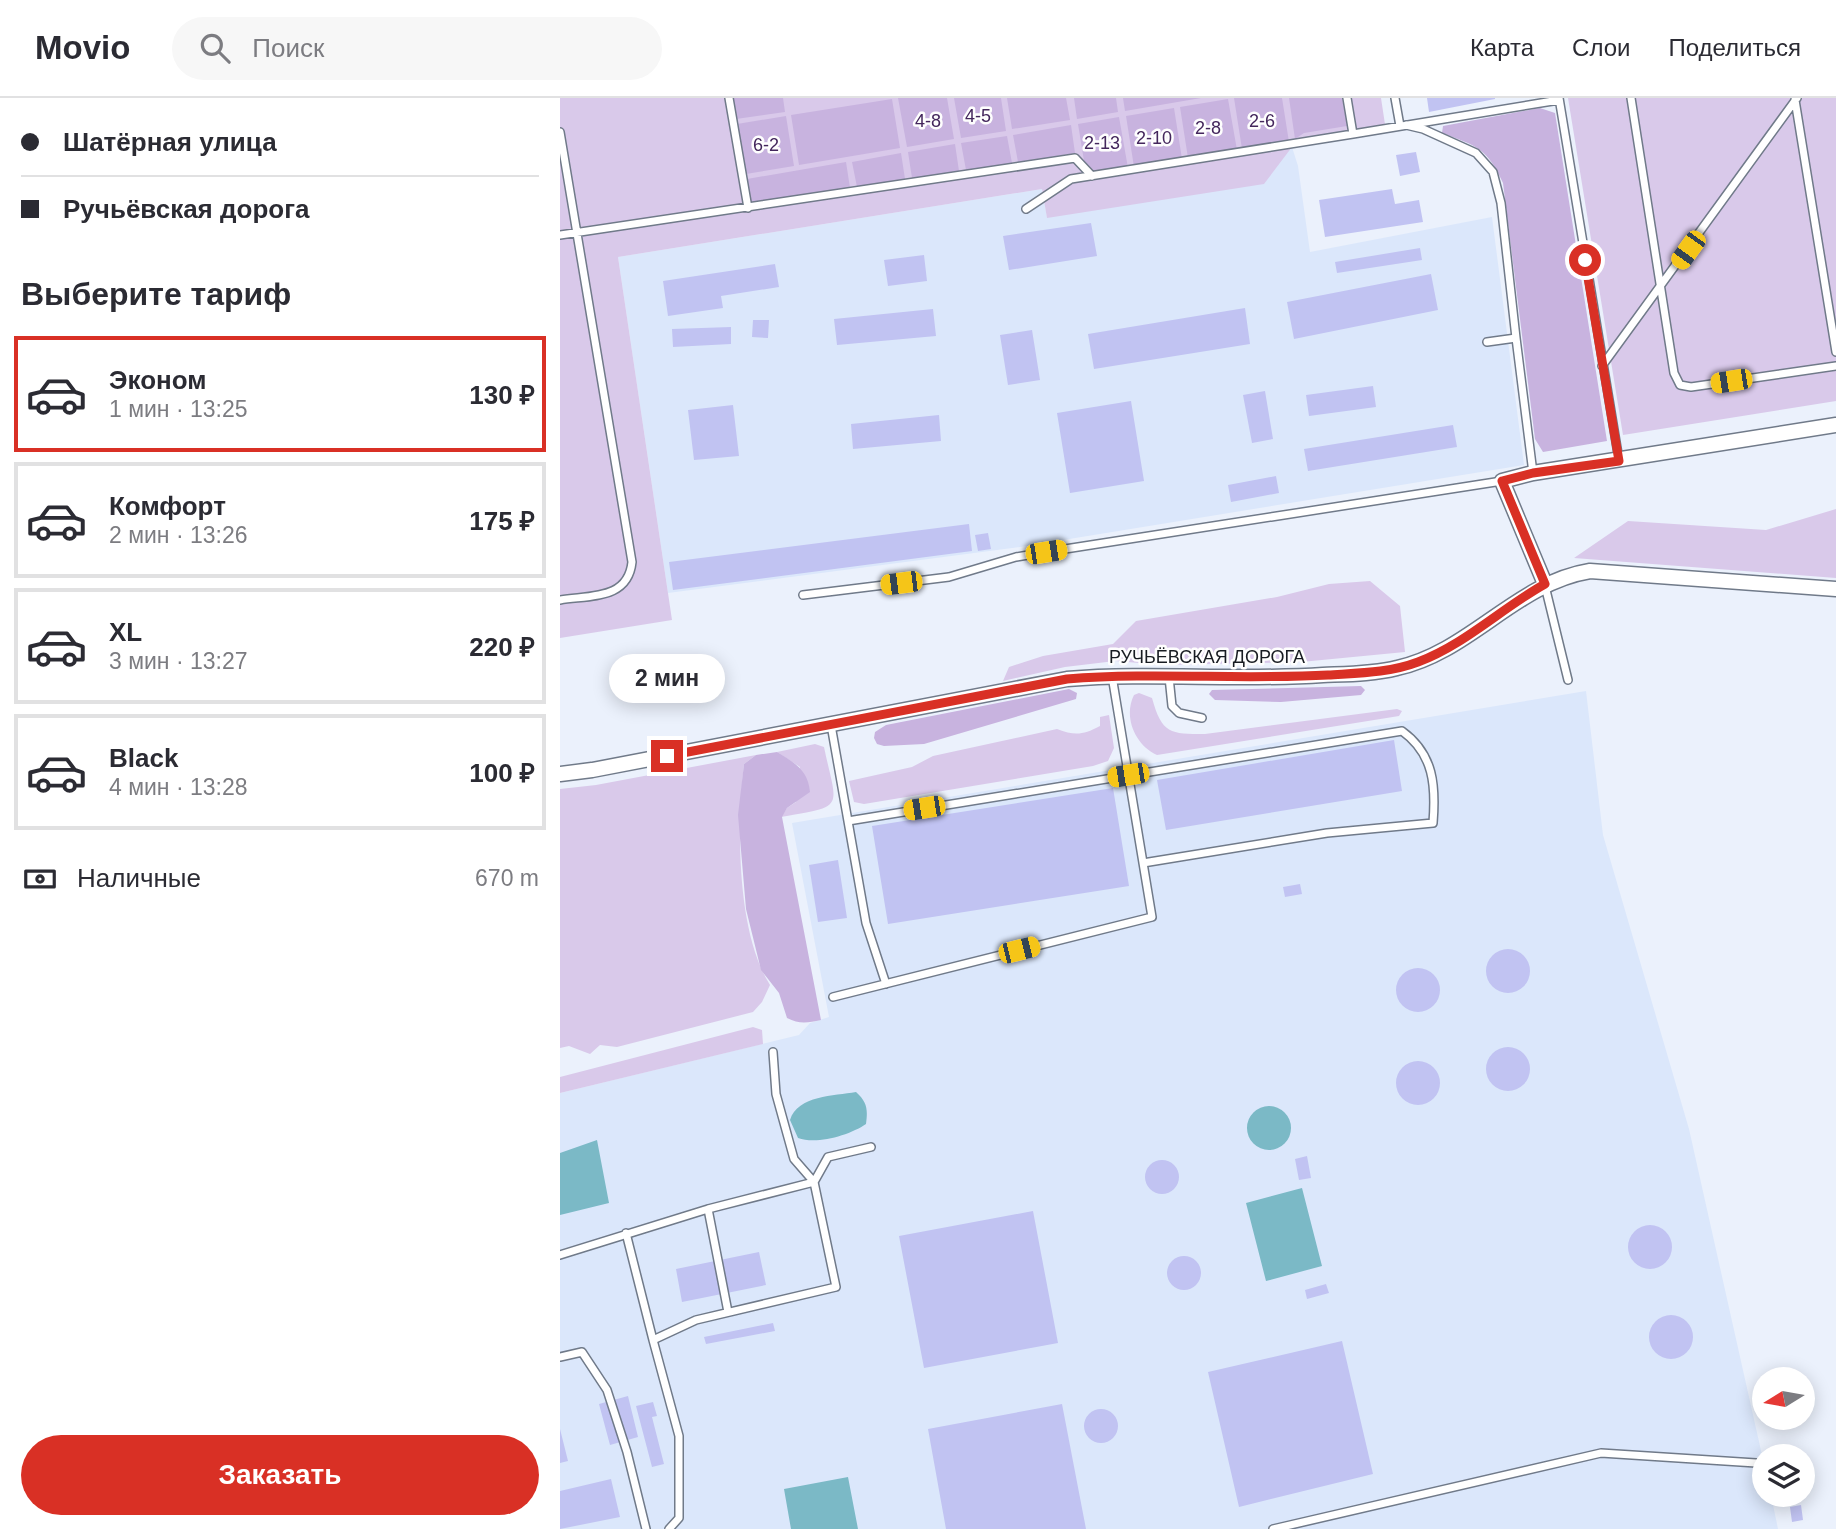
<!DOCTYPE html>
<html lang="ru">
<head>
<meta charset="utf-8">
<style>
  :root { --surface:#fff; --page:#f7f7f7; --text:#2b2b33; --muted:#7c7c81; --line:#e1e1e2; --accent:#d93025 }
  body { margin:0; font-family:Arial,sans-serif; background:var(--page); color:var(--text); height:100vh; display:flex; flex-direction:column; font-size:26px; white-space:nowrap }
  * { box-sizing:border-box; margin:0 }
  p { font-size:23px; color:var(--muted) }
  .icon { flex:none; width:38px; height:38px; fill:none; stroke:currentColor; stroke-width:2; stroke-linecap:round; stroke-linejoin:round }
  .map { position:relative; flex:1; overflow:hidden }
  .side { display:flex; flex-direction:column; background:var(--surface); width:560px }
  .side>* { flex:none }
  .banner { display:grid; align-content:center; height:154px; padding:0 21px; background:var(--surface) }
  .needle { width:46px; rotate:259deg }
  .tools { position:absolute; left:1192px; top:1269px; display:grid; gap:14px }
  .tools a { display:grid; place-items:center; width:63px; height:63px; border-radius:50%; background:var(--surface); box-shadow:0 4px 18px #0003; font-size:35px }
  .end { position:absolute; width:32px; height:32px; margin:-16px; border:9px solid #d93025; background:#fff; box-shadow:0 0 0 4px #fff }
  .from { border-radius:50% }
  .bubble { position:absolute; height:49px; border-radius:24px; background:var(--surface); box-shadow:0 4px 18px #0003; font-size:23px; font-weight:700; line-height:49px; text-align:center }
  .car { position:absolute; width:21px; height:42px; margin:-21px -10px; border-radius:9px; box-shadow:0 0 5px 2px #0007; background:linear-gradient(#f5c518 24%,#345 0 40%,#f5c518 0 76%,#345 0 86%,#f5c518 0) }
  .banner b { display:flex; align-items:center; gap:24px; height:66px; font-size:26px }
  .banner b+b { border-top:2px solid var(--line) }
  .banner i { width:18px; height:18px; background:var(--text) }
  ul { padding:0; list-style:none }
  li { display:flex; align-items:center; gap:21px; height:116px; margin:0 14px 10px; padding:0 7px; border:4px solid var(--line); border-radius:0px }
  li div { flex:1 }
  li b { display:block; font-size:26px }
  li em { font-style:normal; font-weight:700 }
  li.active { border-color:var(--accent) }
  li>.icon { width:63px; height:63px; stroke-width:1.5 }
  h2 { padding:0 21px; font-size:32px; line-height:84px }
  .pay { display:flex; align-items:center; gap:18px; height:77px; padding:0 21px; font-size:26px }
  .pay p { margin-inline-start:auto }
  .cta { display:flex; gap:14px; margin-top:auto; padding:14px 21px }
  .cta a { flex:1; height:80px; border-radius:42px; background:var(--accent); color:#fff; font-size:28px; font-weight:700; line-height:80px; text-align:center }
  header { display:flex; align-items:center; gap:42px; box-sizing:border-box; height:98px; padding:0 35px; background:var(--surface); border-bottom:2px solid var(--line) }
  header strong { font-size:33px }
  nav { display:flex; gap:38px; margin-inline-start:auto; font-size:24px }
  .search { width:490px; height:63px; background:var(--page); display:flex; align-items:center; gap:18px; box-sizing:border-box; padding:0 24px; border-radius:38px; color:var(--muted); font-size:26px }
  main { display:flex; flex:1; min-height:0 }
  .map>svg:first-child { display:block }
  .built { fill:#dbe7fb }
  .green { fill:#d9c9ea }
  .forest { fill:#c8b3df }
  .water { fill:#7bb9c6 }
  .building { fill:#c1c3f2 }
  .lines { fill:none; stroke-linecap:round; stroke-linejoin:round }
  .service-casing { stroke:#707a89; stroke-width:10 }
  .minor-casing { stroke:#707a89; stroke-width:17 }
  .service { stroke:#fff; stroke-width:7 }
  .minor { stroke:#fff; stroke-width:14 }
  .route { stroke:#d93025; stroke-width:9 }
  .labels { text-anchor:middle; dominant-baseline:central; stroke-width:5; stroke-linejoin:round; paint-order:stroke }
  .park-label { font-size:18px; fill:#43265c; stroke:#fefefe }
  .street-label { font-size:18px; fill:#181c22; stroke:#fefefe }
</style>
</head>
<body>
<header>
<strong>Movio</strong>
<div class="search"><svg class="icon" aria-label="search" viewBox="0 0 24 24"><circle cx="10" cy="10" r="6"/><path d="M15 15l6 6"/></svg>Поиск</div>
<nav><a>Карта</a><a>Слои</a><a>Поделиться</a></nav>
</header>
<main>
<section class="side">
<div class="banner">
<b><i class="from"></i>Шатёрная улица</b>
<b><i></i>Ручьёвская дорога</b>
</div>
<h2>Выберите тариф</h2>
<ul>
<li class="active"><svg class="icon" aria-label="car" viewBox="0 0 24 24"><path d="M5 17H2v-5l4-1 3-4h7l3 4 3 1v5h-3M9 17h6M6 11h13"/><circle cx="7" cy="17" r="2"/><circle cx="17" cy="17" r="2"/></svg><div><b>Эконом</b><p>1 мин · 13:25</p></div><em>130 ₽</em></li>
<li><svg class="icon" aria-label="car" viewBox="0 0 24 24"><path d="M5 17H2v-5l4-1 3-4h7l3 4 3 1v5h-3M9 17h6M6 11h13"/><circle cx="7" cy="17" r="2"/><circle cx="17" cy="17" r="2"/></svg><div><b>Комфорт</b><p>2 мин · 13:26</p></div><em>175 ₽</em></li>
<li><svg class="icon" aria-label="car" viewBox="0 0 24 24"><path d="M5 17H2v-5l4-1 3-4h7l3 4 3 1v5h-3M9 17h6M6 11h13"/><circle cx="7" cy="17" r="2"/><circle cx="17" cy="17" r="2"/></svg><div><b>XL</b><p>3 мин · 13:27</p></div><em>220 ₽</em></li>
<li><svg class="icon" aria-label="car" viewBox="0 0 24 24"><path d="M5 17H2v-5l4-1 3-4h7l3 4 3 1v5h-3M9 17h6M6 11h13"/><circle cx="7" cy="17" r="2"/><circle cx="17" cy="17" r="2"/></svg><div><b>Black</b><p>4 мин · 13:28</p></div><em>100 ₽</em></li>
</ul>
<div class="pay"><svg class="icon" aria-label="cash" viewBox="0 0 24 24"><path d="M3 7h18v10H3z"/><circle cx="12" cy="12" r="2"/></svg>Наличные<p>670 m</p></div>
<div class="cta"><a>Заказать</a></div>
</section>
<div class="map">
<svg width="1276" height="1431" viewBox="0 0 1276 1431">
  <rect width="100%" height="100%" fill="#ebf1fc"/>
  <path class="built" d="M732 49 738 68 750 154 932 119 964 367 460 449 108 495 58 159 482 91 487 119Z
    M1026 593 1043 737 1129 1031 1204 1366V1396L1211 1397 1218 1431H0V995L239 937 250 925 269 919 232 725Z"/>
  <path class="green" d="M0 0H821L826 33 732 49 704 86 487 120 482 91 58 159 112 522 0 540Z
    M1008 0H1276V303L1063 337Z
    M1276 411V480L1014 460 1068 423 1206 432Z
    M810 483 840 508 845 554 741 564 604 567 555 563 505 569 443 583 449 569 483 558 553 546 576 523 717 499 769 486Z
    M579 595 592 600C602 636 610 636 645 636L837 611 842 613 839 618 597 657C575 647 563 619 574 597Z
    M549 617 554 650 548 663 533 668 304 706 294 704 289 683 352 669 373 658 497 631C515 638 523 637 540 628V619Z
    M255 646 264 649C277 711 287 708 221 719L227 710 236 704 240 669 217 654Z
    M196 657 184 666C177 728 176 833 210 887L202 904 193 914 57 949 40 947 30 956 9 948 0 950V691L36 687Z
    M193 929 202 932 203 946 0 995V979Z"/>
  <path class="forest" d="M172 0H223L225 14 176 21Z
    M338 0H387L394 41 347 49Z
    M394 0H441L446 33 401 40Z
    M447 0H506L510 22 452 31Z
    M514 0H556L558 14 517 21Z
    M563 0H641L565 13Z
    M674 0H722L729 44 682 51Z
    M729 0H782L787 28 744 35 735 41Z
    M332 1 340 50 239 67 231 17Z
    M668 1 677 52 628 60 620 9Z
    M614 10 622 61 574 69 566 18Z
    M980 10 995 15 1047 343 983 354 975 341 943 85C927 50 917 48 882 35L883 28Z
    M226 18 234 68 186 76 177 26Z
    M559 19 568 70 536 75 524 63 518 26Z
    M511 27 515 55 458 64 453 37Z
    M447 38 452 65 406 72 401 45Z
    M395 46 399 73 352 80 348 54Z
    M341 55 345 81 297 89 292 64Z
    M286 64 290 90 191 105 187 81Z
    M801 588 805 592 801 597 721 604 655 602 649 596 652 592Z
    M509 591 517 595 516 601 364 646 324 648 317 646 314 640 315 634 326 627Z
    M217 654C235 665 248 672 250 694L227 710 222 719 261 922C247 925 239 926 227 920L219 895 201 872 186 811 178 717 184 666 196 657Z"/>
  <path class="water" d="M296 994C307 1004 308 1011 306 1026 290 1037 257 1047 238 1040L230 1022C238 997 274 998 296 994Z
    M687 1030a22 22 0 1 1 44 0a22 22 0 1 1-44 0Z
    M37 1042 49 1105 0 1117V1055Z
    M742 1090 762 1168 706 1183 686 1105Z
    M288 1379 298 1431H231L224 1391Z"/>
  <path class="building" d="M867 0H935V1L869 14Z
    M856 54 860 74 840 78 836 57Z
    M832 91 835 106 859 102 863 124 765 139 759 102Z
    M531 125 537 158 449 172 443 138Z
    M860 150 862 162 777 175 775 164Z
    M364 157 367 183 328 188 324 162Z
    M215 166 219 189 161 198 163 210 108 218 103 183Z
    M871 176 878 212 734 241 727 204Z
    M685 210 690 246 534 271 528 236Z
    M373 211 376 238 277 247 274 221Z
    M193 222H209L208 240 192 239Z
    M171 229V246L113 249 112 231Z
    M472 232 480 282 448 287 440 237Z
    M813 288 816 309 749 318 746 297Z
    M705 293 713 341 692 345 683 297Z
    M571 303 584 383 510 395 497 315Z
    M173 307 179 358 134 362 128 312Z
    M379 317 381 343 293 351 291 326Z
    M893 327 897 349 748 373 744 351Z
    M716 378 719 395 671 404 668 387Z
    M409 426 412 453 113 492 109 464Z
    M428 435 431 451 418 453 415 437Z
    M834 642 842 693 606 732 597 682Z
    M553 690 569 788 328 826 312 728Z
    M278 762 287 820 258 824 249 767Z
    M740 786 742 796 725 799 723 789Z
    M926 873a22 22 0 1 1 44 0a22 22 0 1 1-44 0Z
    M836 892a22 22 0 1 1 44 0a22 22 0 1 1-44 0Z
    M926 971a22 22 0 1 1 44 0a22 22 0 1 1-44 0Z
    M836 985a22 22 0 1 1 44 0a22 22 0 1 1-44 0Z
    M747 1058 751 1080 739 1082 735 1061Z
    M585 1079a17 17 0 1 1 34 0a17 17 0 1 1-34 0Z
    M473 1113 498 1245 364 1270 339 1138Z
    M1068 1149a22 22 0 1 1 44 0a22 22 0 1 1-44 0Z
    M199 1154 206 1187 122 1204 116 1171Z
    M607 1175a17 17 0 1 1 34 0a17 17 0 1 1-34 0Z
    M766 1186 769 1195 747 1201 745 1192Z
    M1089 1239a22 22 0 1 1 44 0a22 22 0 1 1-44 0Z
    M213 1225 215 1233 146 1246 144 1239Z
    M782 1243 813 1376 679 1409 648 1274Z
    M68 1298 78 1339 50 1347 39 1306Z
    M93 1304 97 1318 92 1319 104 1366 92 1369 76 1308Z
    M502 1306 526 1431H386L368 1331Z
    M524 1328a17 17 0 1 1 34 0a17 17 0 1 1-34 0Z
    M0 1331 8 1363 0 1365Z
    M51 1381 60 1419 0 1431V1393Z
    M1241 1407 1243 1422 1232 1424 1230 1409Z"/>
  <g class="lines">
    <g class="service-casing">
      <path id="service" d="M169 0 188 110
        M835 0 840 28
        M999 0 1059 362
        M1071 0 1114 275 1120 287 1131 289 1276 268
        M1235 2 1276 254
        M846 27 863 31 916 55 933 74 941 105 956 240
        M0 34 72 464C68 502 30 497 0 502
        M793 36 999 2
        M466 111 511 81 793 36 787 0
        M0 137 515 60 532 78
        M927 244 956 240 973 375
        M1042 268 1237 0
        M985 488 1008 582
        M243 497 389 479 456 459 486 454 942 383
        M609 579 612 608 619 615 642 620
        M271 627 306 825 326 886
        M288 723 842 633C874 656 876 688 873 725L767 735 583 765
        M273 899 592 819 552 578
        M213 954 216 996 234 1061 254 1084 268 1059 311 1049
        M148 1111 168 1214
        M66 1135 93 1242
        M0 1157 148 1111 254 1084 276 1189 136 1222 93 1242 119 1338V1420L109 1431
        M0 1259 22 1254 47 1292 67 1354 86 1431
        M713 1431 1041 1355 1196 1365"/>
    </g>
    <g class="minor-casing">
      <path id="minor" d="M985 486 942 383 973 375 1276 327
        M0 676 32 672 507 581C592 574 677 583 763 577 787 576 813 576 837 570 910 554 956 485 1030 473L1276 491"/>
    </g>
    <use href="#service" class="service"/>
    <use href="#minor" class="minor"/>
  </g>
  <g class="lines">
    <path class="route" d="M107 658 507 581C594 574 681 582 768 577 798 575 829 575 858 564 904 547 942 510 985 486L942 383 973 375 1059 363 1025 162"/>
  </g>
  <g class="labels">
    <g class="park-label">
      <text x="418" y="18">4-5</text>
      <text x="368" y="23">4-8</text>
      <text x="702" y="23">2-6</text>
      <text x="648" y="30">2-8</text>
      <text x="594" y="40">2-10</text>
      <text x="542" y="45">2-13</text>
      <text x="206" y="47">6-2</text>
    </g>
    <g class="street-label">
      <text x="647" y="559">РУЧЬЁВСКАЯ ДОРОГА</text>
    </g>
  </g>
</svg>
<div class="tools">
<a><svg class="needle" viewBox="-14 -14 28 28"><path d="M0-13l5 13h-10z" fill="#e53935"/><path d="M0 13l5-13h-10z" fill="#7c7c81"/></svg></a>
<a><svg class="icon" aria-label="layers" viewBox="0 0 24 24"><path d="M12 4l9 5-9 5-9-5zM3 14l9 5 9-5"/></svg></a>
</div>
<i class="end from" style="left:1025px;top:162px"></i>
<i class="end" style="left:107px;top:658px"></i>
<div class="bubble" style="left:49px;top:556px;width:116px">2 мин</div>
<i class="car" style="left:1128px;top:152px;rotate:216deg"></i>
<i class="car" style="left:1171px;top:283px;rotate:261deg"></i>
<i class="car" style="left:486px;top:454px;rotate:81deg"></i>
<i class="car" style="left:341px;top:485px;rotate:263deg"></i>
<i class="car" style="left:568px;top:677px;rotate:261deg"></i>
<i class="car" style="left:364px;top:710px;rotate:261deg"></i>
<i class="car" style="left:459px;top:852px;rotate:76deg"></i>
</div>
</main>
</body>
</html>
